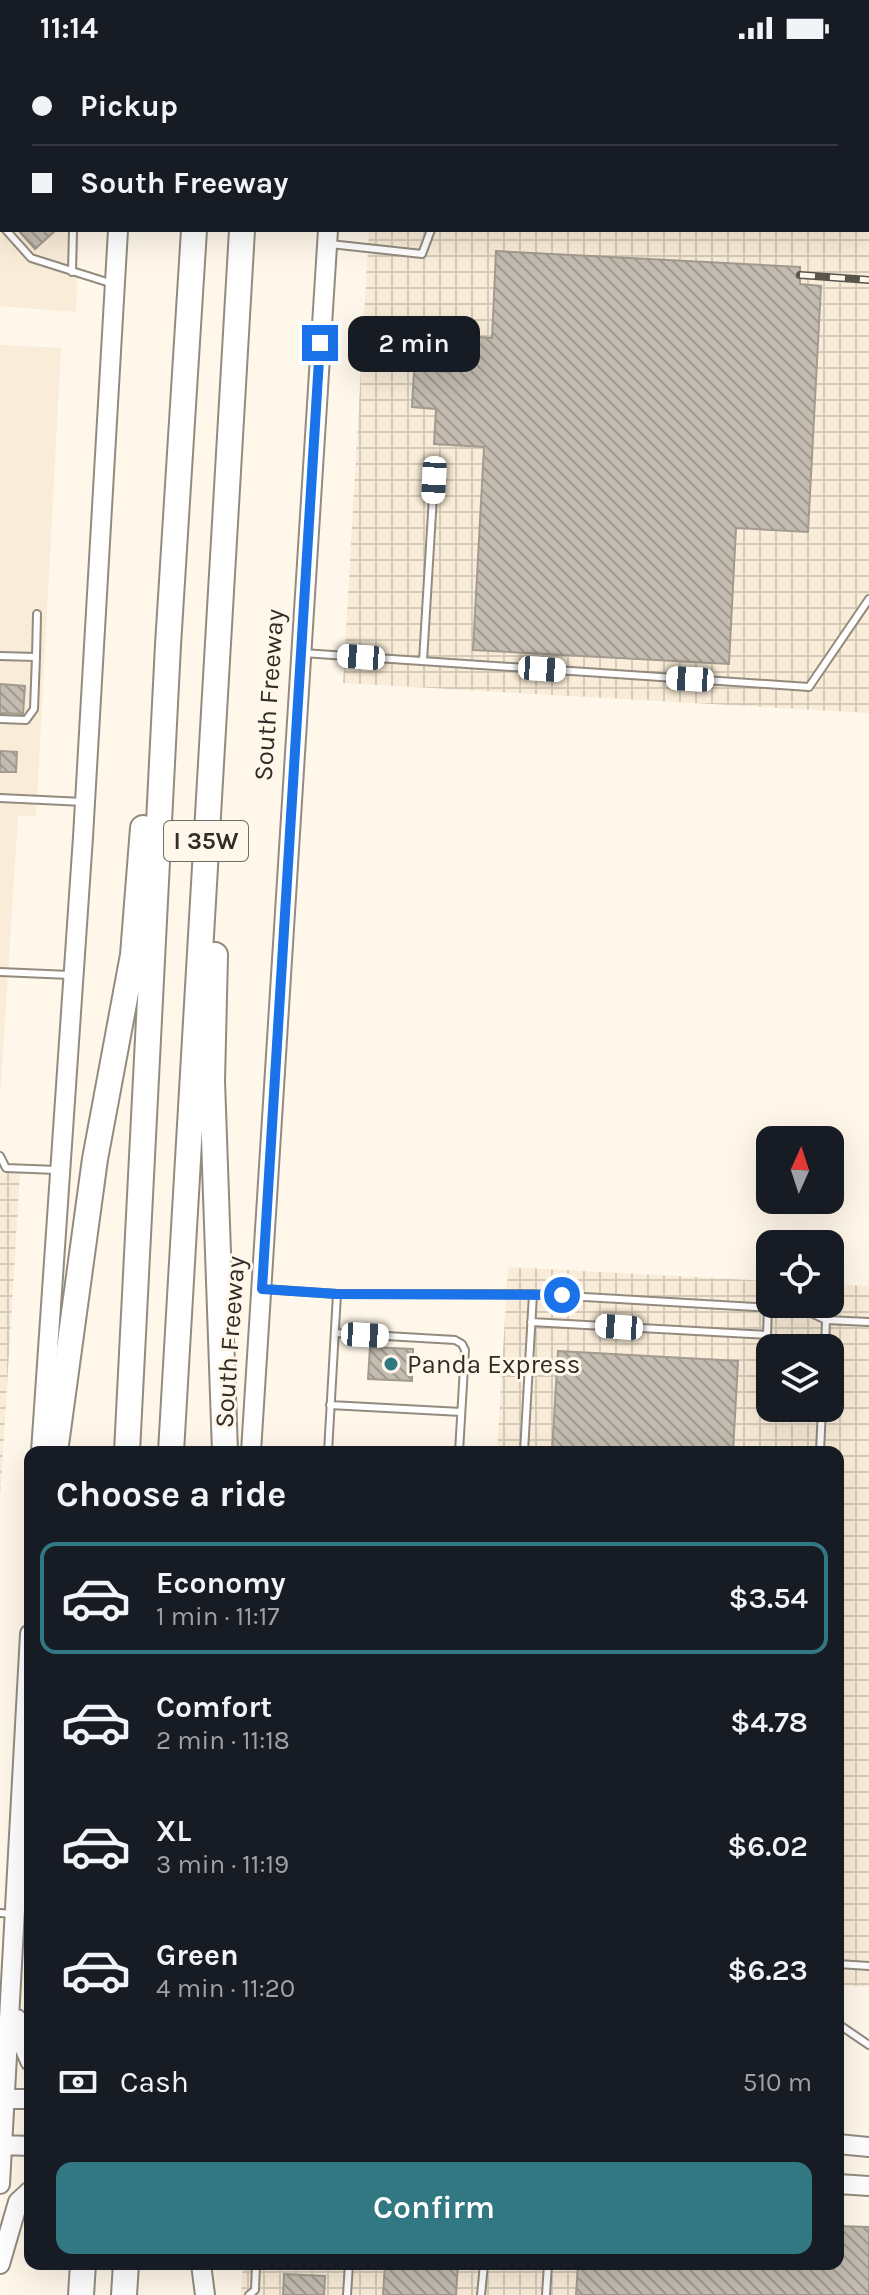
<!DOCTYPE html>
<html lang="en">
<head>
<meta charset="utf-8">
<style>
  :root { --surface:#171b24; --page:#242831; --text:#f1f3f6; --muted:#9ea1a6; --line:#363941; --accent:#317883 }
  body { margin:0; font-family:Karla,sans-serif; background:var(--page); color:var(--text); height:100vh; display:flex; flex-direction:column; font-size:30px; white-space:nowrap }
  * { box-sizing:border-box; margin:0 }
  p { font-size:26px; color:var(--muted) }
  .icon { flex:none; width:44px; height:44px; fill:none; stroke:currentColor; stroke-width:2; stroke-linecap:round; stroke-linejoin:round }
  .map { position:relative; flex:1; overflow:hidden }
  .side { position:absolute; left:24px; top:1390px; width:820px; height:824px; display:flex; flex-direction:column; background:var(--surface); border-radius:16px; box-shadow:0 8px 32px #0002 }
  .side>* { flex:none }
  .hud { position:absolute; left:0px; top:0px; width:870px; height:176px; box-shadow:0 8px 32px #0002; display:grid; align-content:center; height:176px; padding:0 32px; background:var(--surface) }
  .needle { width:52px; rotate:3deg }
  .buttons { position:absolute; left:756px; top:1070px; display:grid; gap:16px }
  .buttons a { display:grid; place-items:center; width:88px; height:88px; border-radius:16px; background:var(--surface); box-shadow:0 8px 32px #0002; font-size:40px }
  .end { position:absolute; width:36px; height:36px; margin:-18px; border:10px solid #1a73e8; background:#fff; box-shadow:0 0 0 4px #fff }
  .from { border-radius:50% }
  .bubble { position:absolute; height:56px; border-radius:16px; background:var(--surface); box-shadow:0 8px 32px #0002; font-size:26px; font-weight:600; line-height:56px; text-align:center }
  .car { position:absolute; width:24px; height:48px; margin:-24px -12px; border-radius:10px; box-shadow:0 0 6px 2px #0007; background:linear-gradient(#fff 24%,#345 0 40%,#fff 0 76%,#345 0 86%,#fff 0) }
  .hud b { display:flex; align-items:center; gap:28px; height:76px; font-size:30px }
  .hud b+b { border-top:2px solid var(--line) }
  .hud i { width:20px; height:20px; background:var(--text) }
  ul { padding:0; list-style:none }
  li { display:flex; align-items:center; gap:24px; height:112px; margin:0 16px 12px; padding:0 16px; border:4px solid transparent; border-radius:16px }
  li div { flex:1 }
  li b { display:block; font-size:30px }
  li em { font-style:normal; font-weight:600 }
  li.on { border-color:var(--accent) }
  li>.icon { width:72px; height:72px; stroke-width:1.5 }
  h2 { padding:0 32px; font-size:36px; line-height:96px }
  .pay { display:flex; align-items:center; gap:20px; height:88px; padding:0 32px; font-size:30px }
  .pay p { margin-inline-start:auto }
  .cta { display:flex; gap:16px; margin-top:auto; padding:16px 32px }
  .cta a { flex:1; height:92px; border-radius:16px; background:var(--accent); color:#fff; font-size:32px; font-weight:600; line-height:92px; text-align:center }
  .status { display:flex; justify-content:space-between; align-items:center; height:56px; padding:0 40px; background:var(--surface); direction:ltr }
  .status svg { height:22px; fill:currentColor }
  .map>svg:first-child { display:block }
  .built { fill:#f9ecd8 }
  .industrial { fill:url(#industrial-grid); fill-rule:evenodd }
  .building { fill:url(#building-back-hatch); stroke:#a39b8f; stroke-width:2 }
  .lines { fill:none; stroke-linecap:round; stroke-linejoin:round }
  .service-casing { stroke:#938b7f; stroke-width:10 }
  .minor-casing { stroke:#938b7f; stroke-width:16 }
  .secondary-casing { stroke:#938b7f; stroke-width:22 }
  .motorway-casing { stroke:#938b7f; stroke-width:28 }
  .service { stroke:#fff; stroke-width:6 }
  .minor { stroke:#fff; stroke-width:12 }
  .secondary { stroke:#fff; stroke-width:18 }
  .motorway { stroke:#fff; stroke-width:24 }
  .rail-casing { stroke:#59554e; stroke-width:8 }
  .rail { stroke:#fff7e9; stroke-width:5; stroke-dasharray:15; stroke-linecap:butt }
  .route { stroke:#1a73e8; stroke-width:10 }
  .poi-dot { fill:#317883; stroke:#fff7e9; stroke-width:3 }
  .labels { text-anchor:middle; dominant-baseline:central; stroke-width:6; stroke-linejoin:round; paint-order:stroke }
  .shield { fill:#fff7e9; stroke:#6f6a63; stroke-width:2 }
  .shield-label { font-size:24px; font-weight:bold; fill:#312e29 }
  .street-label { font-size:26px; fill:#312e29; stroke:#fff7e9 }
  .poi-label { font-size:26px; fill:#312e29; stroke:#fff7e9; text-anchor:start }
</style>
</head>
<body>
<div class="status"><b>11:14</b><svg viewBox="0 0 49 12"><path d="M0 12V9h3v3zM5 12V6h3v6zM10 12V3h3v9zM15 12V0h3v12zM26 1h20v11H26zM47 4h2v5h-2z"/></svg></div>
<div class="map">
<svg width="869" height="2239" viewBox="0 0 869 2239">
  <defs>
    <pattern id="industrial-grid" width="8" height="8" patternUnits="userSpaceOnUse" patternTransform="scale(2)"><rect width="8" height="8" fill="#f9ecd8"/><path d="M0 4h8M4 0v8" fill="none" stroke="#d6cbb9"/></pattern>
    <pattern id="building-back-hatch" width="6" height="6" patternUnits="userSpaceOnUse" patternTransform="scale(2)"><rect width="6" height="6" fill="#c4bcb0"/><path d="M-1 5l2 2M0 0l6 6M5-1l2 2" fill="none" stroke="#a0998f"/></pattern>
  </defs>
  <rect width="100%" height="100%" fill="#fff7e9"/>
  <path class="built" d="M0 50 2 174H79L76 256 0 250Z
    M0 289 61 292 36 760H18L0 1041Z"/>
  <path class="industrial" d="M378 0H869V657L343 627 369 174H868V2H378Z
    M0 1116 20 1117 0 1445Z
    M508 1211 770 1225V1248H830V1228L869 1230V1931L838 1929V1396H497ZM770 1292H830V1352H770Z
    M838 2170 869 2172V2239H241L243 2208H838Z"/>
  <path class="building" d="M18 174H56L35 193Z
    M496 195 800 211V228L821 230 808 476 736 472 729 608 473 594 484 391 434 388 436 353 412 351 414 314 451 316 453 279 492 282Z
    M0 628 25 630 23 658 0 657Z
    M0 695 17 696 16 716H0Z
    M370 1291 413 1293 412 1325 368 1323Z
    M558 1295 738 1305 733 1396H552Z
    M838 2170 869 2171V2239H576L578 2208H838Z
    M385 2208H458L456 2239H383Z
    M284 2218 325 2220 324 2239H283Z"/>
  <g class="lines">
    <g class="service-casing">
      <path id="service" d="M425 2V0
        M458 2 459 0
        M610 2V0
        M0 76H2
        M868 142H869
        M0 167 2 169
        M6 174 31 202 110 227
        M330 188 422 198 431 174
        M72 216 73 174
        M303 597 809 631 869 543
        M0 600 36 601 37 558
        M423 605 434 424
        M0 663 26 664 34 653 36 601
        M0 742 84 746
        M0 916 70 919
        M0 1100 6 1112 57 1114
        M264 1233 337 1238H533
        M531 1266 767 1279 768 1251
        M335 1277 455 1284 462 1288 465 1294 459 1396
        M825 1292 826 1264 869 1266
        M330 1349 461 1356
        M328 1396 337 1238
        M524 1396 533 1238 805 1254 826 1264
        M820 1396 822 1352
        M0 1857 12 1858
        M838 1908 869 1910
        M838 1968 869 1989
        M249 2239 255 2234 256 2208
        M347 2239 349 2208
        M481 2239 484 2208
        M546 2239 548 2208"/>
    </g>
    <g class="minor-casing">
      <path id="minor" d="M868 62H869"/>
    </g>
    <g class="secondary-casing">
      <path id="secondary" d="M112 0 138 2
        M346 2V0
        M0 28H2
        M41 1396 83 781 118 174
        M251 1396 328 174
        M17 1963 21 1984 30 2005
        M6 2043H30
        M838 2088 869 2091
        M3 2089 30 2090
        M0 2128 30 1578
        M838 2128 869 2130
        M0 2208 18 2146 30 2135
        M201 2208 205 2239"/>
    </g>
    <g class="motorway-casing">
      <path id="motorway" d="M205 2 206 0
        M252 2V0
        M215 899 212 1025 225 1396
        M55 1396 95 1103 133 899 143 772
        M127 1396 168 589 194 174
        M171 1396 242 174
        M81 2239 83 2208
        M124 2239 126 2208"/>
    </g>
    <use href="#service" class="service"/>
    <use href="#minor" class="minor"/>
    <use href="#secondary" class="secondary"/>
    <use href="#motorway" class="motorway"/>
    <g class="rail-casing">
      <path id="rail" d="M800 219 869 224"/>
    </g>
    <use href="#rail" class="rail"/>
  </g>
  <g class="lines">
    <path class="route" d="M320 287 262 1233 337 1238 562 1239"/>
  </g>
  <circle class="poi-dot" cx="391" cy="1308" r="8"/>
  <g class="labels">
    <rect class="shield" x="164" y="765" width="84" height="40" rx="6"/>
    <g class="shield-label">
      <text x="206" y="785">I 35W</text>
    </g>
    <g class="street-label">
      <text transform="translate(269 639) rotate(-86)">South Freeway</text>
      <text transform="translate(230 1286) rotate(-86)">South Freeway</text>
    </g>
    <g class="poi-label">
      <text x="407" y="1308">Panda Express</text>
    </g>
  </g>
</svg>
<div class="buttons">
<a><svg class="needle" viewBox="-14 -14 28 28"><path d="M0-13l5 13h-10z" fill="#e53935"/><path d="M0 13l5-13h-10z" fill="#9ea1a6"/></svg></a>
<a><svg class="icon" aria-label="locate" viewBox="0 0 24 24"><circle cx="12" cy="12" r="6"/><path d="M12 2v4M12 18v4M2 12h4M18 12h4"/></svg></a>
<a><svg class="icon" aria-label="layers" viewBox="0 0 24 24"><path d="M12 4l9 5-9 5-9-5zM3 14l9 5 9-5"/></svg></a>
</div>
<i class="end from" style="left:562px;top:1239px"></i>
<i class="end" style="left:320px;top:287px"></i>
<div class="bubble" style="left:348px;top:260px;width:132px">2 min</div>
<i class="car" style="left:434px;top:424px;rotate:183deg"></i>
<i class="car" style="left:361px;top:601px;rotate:274deg"></i>
<i class="car" style="left:542px;top:613px;rotate:94deg"></i>
<i class="car" style="left:690px;top:623px;rotate:273deg"></i>
<i class="car" style="left:619px;top:1271px;rotate:274deg"></i>
<i class="car" style="left:365px;top:1279px;rotate:93deg"></i>
<div class="hud">
<b><i class="from"></i>Pickup</b>
<b><i></i>South Freeway</b>
</div>
<section class="side">
<h2>Choose a ride</h2>
<ul>
<li class="on"><svg class="icon" aria-label="car" viewBox="0 0 24 24"><path d="M5 17H2v-5l4-1 3-4h7l3 4 3 1v5h-3M9 17h6M6 11h13"/><circle cx="7" cy="17" r="2"/><circle cx="17" cy="17" r="2"/></svg><div><b>Economy</b><p>1 min · 11:17</p></div><em>$3.54</em></li>
<li><svg class="icon" aria-label="car" viewBox="0 0 24 24"><path d="M5 17H2v-5l4-1 3-4h7l3 4 3 1v5h-3M9 17h6M6 11h13"/><circle cx="7" cy="17" r="2"/><circle cx="17" cy="17" r="2"/></svg><div><b>Comfort</b><p>2 min · 11:18</p></div><em>$4.78</em></li>
<li><svg class="icon" aria-label="car" viewBox="0 0 24 24"><path d="M5 17H2v-5l4-1 3-4h7l3 4 3 1v5h-3M9 17h6M6 11h13"/><circle cx="7" cy="17" r="2"/><circle cx="17" cy="17" r="2"/></svg><div><b>XL</b><p>3 min · 11:19</p></div><em>$6.02</em></li>
<li><svg class="icon" aria-label="car" viewBox="0 0 24 24"><path d="M5 17H2v-5l4-1 3-4h7l3 4 3 1v5h-3M9 17h6M6 11h13"/><circle cx="7" cy="17" r="2"/><circle cx="17" cy="17" r="2"/></svg><div><b>Green</b><p>4 min · 11:20</p></div><em>$6.23</em></li>
</ul>
<div class="pay"><svg class="icon" aria-label="cash" viewBox="0 0 24 24"><path d="M3 7h18v10H3z"/><circle cx="12" cy="12" r="2"/></svg>Cash<p>510 m</p></div>
<div class="cta"><a>Confirm</a></div>
</section>
</div>
</body>
</html>
